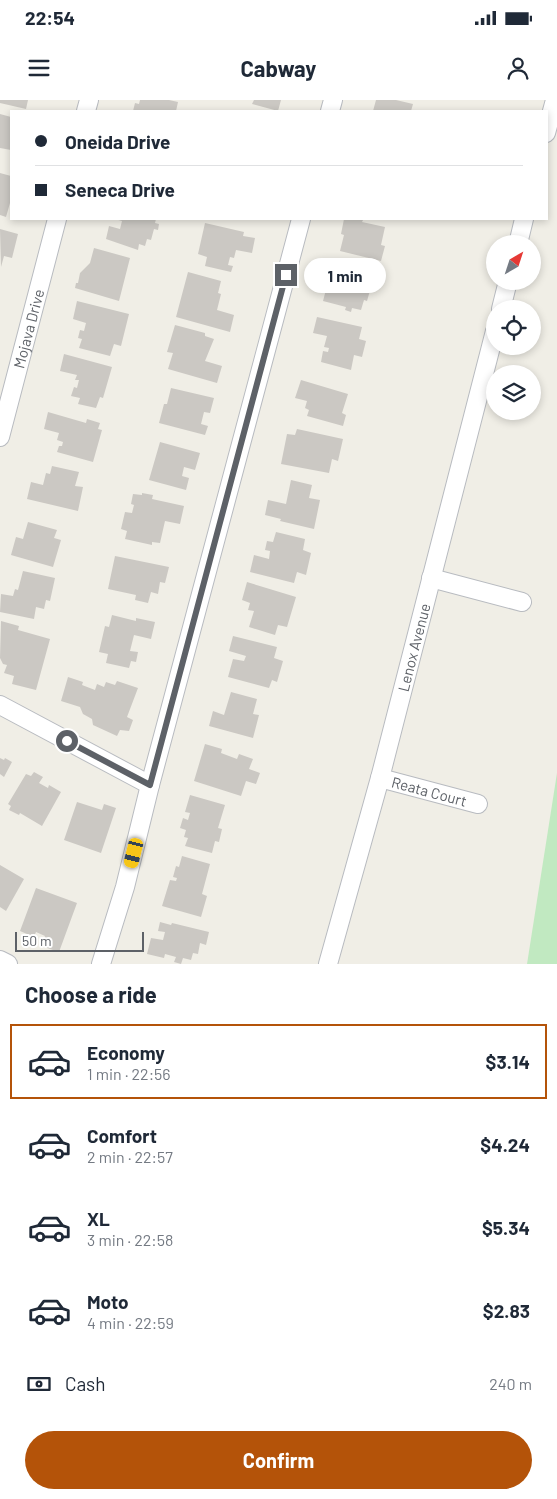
<!DOCTYPE html>
<html lang="en">
<head>
<meta charset="utf-8">
<style>
  :root { --surface:#fff; --page:#f6f6f7; --text:#1f2937; --muted:#747a83; --line:#e0e1e3; --accent:#b45309 }
  body { margin:0; font-family:Barlow,sans-serif; background:var(--page); color:var(--text); height:100vh; display:flex; flex-direction:column; font-size:19px; white-space:nowrap }
  * { box-sizing:border-box; margin:0 }
  p { font-size:16px; color:var(--muted) }
  .icon { flex:none; width:28px; height:28px; fill:none; stroke:currentColor; stroke-width:2; stroke-linecap:round; stroke-linejoin:round }
  .map { position:relative; height:864px; overflow:hidden }
  .panel { display:flex; flex-direction:column; background:var(--surface); flex:1 }
  .panel>* { flex:none }
  .top-card { position:absolute; left:10px; top:10px; width:538px; height:110px; border-radius:0px; box-shadow:0 2px 8px #0003; display:grid; align-content:center; height:110px; padding:0 25px; background:var(--surface) }
  .needle { width:32px; rotate:39deg }
  .controls { position:absolute; left:486px; top:135px; display:grid; gap:10px }
  .controls a { display:grid; place-items:center; width:55px; height:55px; border-radius:50%; background:var(--surface); box-shadow:0 2px 8px #0003; font-size:25px }
  .scale { position:absolute; left:15px; bottom:12px; width:129px; box-sizing:border-box; padding-left:5px; border:2px solid #5d6167; border-top:0; font-size:14px; line-height:18px; white-space:nowrap; color:#5d6167; -webkit-text-stroke:4px #fff; paint-order:stroke }
  .end { position:absolute; width:22px; height:22px; margin:-11px; border:6px solid #5d6167; background:#fff; box-shadow:0 0 0 2px #fff }
  .from { border-radius:50% }
  .bubble { position:absolute; height:35px; border-radius:18px; background:var(--surface); box-shadow:0 2px 8px #0003; font-size:16px; font-weight:700; line-height:35px; text-align:center }
  .car { position:absolute; width:15px; height:30px; margin:-15px -8px; border-radius:6px; box-shadow:0 0 4px 1px #0007; background:linear-gradient(#f5c518 24%,#345 0 40%,#f5c518 0 76%,#345 0 86%,#f5c518 0) }
  .top-card b { display:flex; align-items:center; gap:18px; height:48px; font-size:19px }
  .top-card b+b { border-top:1px solid var(--line) }
  .top-card i { width:12px; height:12px; background:var(--text) }
  ul { padding:0; list-style:none }
  li { display:flex; align-items:center; gap:15px; height:75px; margin:0 10px 8px; padding:0 15px; border:2px solid transparent; border-radius:0px }
  li div { flex:1 }
  li b { display:block; font-size:19px }
  li em { font-style:normal; font-weight:700 }
  li.selected { border-color:var(--accent) }
  li>.icon { width:45px; height:45px; stroke-width:1.5 }
  h2 { padding:0 25px; font-size:22px; line-height:60px }
  .pay { display:flex; align-items:center; gap:12px; height:55px; padding:0 25px; font-size:19px }
  .pay p { margin-inline-start:auto }
  .cta { display:flex; gap:10px; margin-top:auto; padding:10px 25px }
  .cta a { flex:1; height:58px; border-radius:30px; background:var(--accent); color:#fff; font-size:20px; font-weight:700; line-height:58px; text-align:center }
  .status { display:flex; justify-content:space-between; align-items:center; height:35px; padding:0 25px; background:var(--surface); direction:ltr }
  .status svg { height:14px; fill:currentColor }
  header { display:flex; justify-content:space-between; align-items:center; height:65px; padding:0 25px; background:var(--surface); font-size:22px; font-weight:700 }
  .map>svg:first-child { display:block }
  .green { fill:#c1e9c1 }
  .building { fill:#cbc8c3 }
  .lines { fill:none; stroke-linecap:round; stroke-linejoin:round }
  .minor-casing { stroke:#b8bbc0; stroke-width:20 }
  .minor { stroke:#fff; stroke-width:18 }
  .route { stroke:#5d6167; stroke-width:6 }
  .labels { text-anchor:middle; dominant-baseline:central; stroke-width:4; stroke-linejoin:round; paint-order:stroke }
  .street-label { font-size:15px; fill:#5d6167; stroke:#fff }
</style>
</head>
<body>
<div class="status"><b>22:54</b><svg viewBox="0 0 49 12"><path d="M0 12V9h3v3zM5 12V6h3v6zM10 12V3h3v9zM15 12V0h3v12zM26 1h20v11H26zM47 4h2v5h-2z"/></svg></div>
<header><svg class="icon" aria-label="menu" viewBox="0 0 24 24"><path d="M4 6h16M4 12h16M4 18h16"/></svg>Cabway<svg class="icon" aria-label="person" viewBox="0 0 24 24"><circle cx="12" cy="8" r="4"/><path d="M4 21q1-7 8-7t8 7"/></svg></header>
<div class="map">
<svg width="557" height="864" viewBox="0 0 557 864">
  <rect width="100%" height="100%" fill="#f0eee6"/>
  <path class="green" d="M557 673V864H527Z"/>
  <path class="building" d="M0 0H28L26 9 0 3Z
    M140 0H169L178 2 176 11H133L135 3 139 4Z
    M254 0H281L278 11 252 4Z
    M376 0H396L413 4 411 11H373Z
    M0 14 11 17V50L0 48Z
    M0 73 11 76V104L10 103 6 117 0 115Z
    M115 119H156L155 123 159 124 158 130 154 129 151 140 147 139 145 146 139 144 138 150 106 139 109 126 120 129 122 121Z
    M344 119H360L363 120 362 122 385 127 381 145 385 146 381 161 340 151 344 135 341 134Z
    M205 123 244 132 243 136 255 138 252 153 236 150 234 158 230 157 228 165 233 166 231 172 205 166 207 157 198 154Z
    M0 129 18 134 12 158 4 156 1 167Z
    M94 148 130 158 119 201 75 188 76 183H78L80 173 90 163Z
    M333 163 348 167 346 173 373 180 367 201 364 200 361 210 352 208 351 212 345 210 346 207 323 201Z
    M188 172 221 181 218 193 221 194 217 210 234 215 230 232 176 217Z
    M77 201 129 214 121 246 114 244 110 256 79 248 82 239 78 238 80 230 84 231 86 223 73 219Z
    M317 217 362 227 359 239 366 241 362 257 354 255 351 270 321 262 323 251 328 252 329 248 324 247 327 236 313 233Z
    M175 225 205 233V236L214 239 205 261 222 266 217 283 168 269 173 253 167 252Z
    M64 254 112 267 103 298 100 297 96 308 78 304 80 298 71 296 74 287 77 288 79 280H75L77 275 60 271Z
    M301 280 348 294 342 313 346 315 343 326 307 316 309 310 305 308 307 301 295 298Z
    M171 288 214 298 210 313 204 312 201 324 208 326 205 335 159 323 164 304H167Z
    M48 312 86 323 87 319 100 323 98 329 102 330 93 362 57 352 59 346H62L63 342 57 340 59 333 44 329Z
    M297 329 343 339 338 361 332 359 329 373 281 364 287 334 295 335Z
    M160 342 200 353 195 370 184 367 182 376 189 378 186 390 149 380Z
    M52 366 79 372 75 386 83 387 78 411 27 399 31 382 43 385 46 373 50 374Z
    M291 380 312 385 309 398 320 400 314 429 280 421 281 419 265 415 268 400 286 404Z
    M142 393 153 395 152 399 184 406 180 424 165 421 160 443 152 442V445L125 439 127 431 121 429 125 412 132 413 134 405 131 404 133 394 142 395Z
    M28 422 57 430 54 438 61 440 53 467 11 455 16 437 23 439Z
    M276 432 305 439 303 450 311 453 306 475 297 472 294 483 250 472 254 455 269 459 270 451 265 450 267 441 273 442Z
    M115 456 169 467 165 483 160 482 158 494 151 492 148 503 135 500 136 495 108 489Z
    M23 471 55 478 50 501 46 500 44 509 36 507 34 519 0 512 1 494 13 496 15 489 18 490Z
    M247 482 296 497 287 527 278 525 275 535 249 527 254 511 248 510 250 503 242 500Z
    M112 515 136 521V518L155 522 151 539 134 535 130 551 138 552 136 562 131 561 129 568 106 563 108 554 99 552 105 526 109 527Z
    M1 521 19 526 18 530 50 539 36 590 12 584 14 576 4 573 7 565 3 564 0 558Z
    M233 536 277 547 274 558 283 561 277 582 272 580 269 588 228 577 233 559 244 561 246 556 229 551Z
    M68 577 83 582 82 585 95 590 97 584 104 587 106 582 115 585 117 581 138 588 127 617 133 620 129 631 120 630 117 636 93 625 92 619 83 614 80 607 61 601Z
    M231 592 257 599 253 614 259 615 253 638 209 626 213 611 224 615Z
    M205 644 222 649 221 653 237 659 239 654 253 659 249 669 260 673 256 684 246 681 241 696 194 681Z
    M0 658 4 660 5 658 12 662 4 677 0 674Z
    M34 672 43 677 39 683 48 688 49 685 61 692 42 726 20 713 19 715 9 710 11 706 8 704 26 674 31 676Z
    M190 695 225 705 218 728 222 729 219 742 215 741 212 753 185 746 188 738 184 737 186 730 180 728 183 718 188 720 190 713 185 712Z
    M77 702 102 710 104 704 116 708 101 753 64 740Z
    M182 756 210 764 202 794 207 796 201 817 162 806 170 780 176 781 177 778 173 777 176 766 179 767Z
    M0 765 24 779 6 811 0 807Z
    M36 788 77 803 59 852 41 846 45 836 36 832 34 837 20 831Z
    M160 822 171 825 172 823 209 832 206 845 200 843 198 854 193 853 191 860 183 858 181 864 174 862 176 857 165 854 164 858 147 854 151 838 163 840 165 832 158 831Z"/>
  <g class="lines">
    <g class="minor-casing">
      <g id="minor">
        <path d="M86 11 89 0"/>
        <path d="M330 11 333 0"/>
        <path d="M546 33 555 0"/>
        <path d="M518 144 524 119"/>
        <path d="M501 209 508 181"/>
        <path id="s1" d="M0 337 57 119"/>
        <path d="M431 478 522 502"/>
        <path d="M0 605 150 685"/>
        <path id="s2" d="M380 678 478 704"/>
        <path d="M0 860 8 864"/>
        <path d="M101 864 125 787 150 685 301 119"/>
        <path id="s3" d="M328 864 380 678 495 231"/>
      </g>
    </g>
    <use href="#minor" class="minor"/>
  </g>
  <g class="lines">
    <path class="route" d="M67 641 150 685 286 175"/>
  </g>
  <g class="labels">
    <g class="street-label">
      <text stroke="none"><textPath href="#s1" startOffset="112">Mojava Drive</textPath></text>
      <text stroke="none"><textPath href="#s3" startOffset="328">Lenox Avenue</textPath></text>
      <text stroke="none"><textPath href="#s2" startOffset="51">Reata Court</textPath></text>
    </g>
  </g>
</svg>
<div class="controls">
<a><svg class="needle" viewBox="-14 -14 28 28"><path d="M0-13l5 13h-10z" fill="#e53935"/><path d="M0 13l5-13h-10z" fill="#747a83"/></svg></a>
<a><svg class="icon" aria-label="locate" viewBox="0 0 24 24"><circle cx="12" cy="12" r="6"/><path d="M12 2v4M12 18v4M2 12h4M18 12h4"/></svg></a>
<a><svg class="icon" aria-label="layers" viewBox="0 0 24 24"><path d="M12 4l9 5-9 5-9-5zM3 14l9 5 9-5"/></svg></a>
</div>
<div class="scale">50 m</div>
<i class="end from" style="left:67px;top:641px"></i>
<i class="end" style="left:286px;top:175px"></i>
<div class="bubble" style="left:304px;top:158px;width:82px">1 min</div>
<i class="car" style="left:134px;top:753px;rotate:194deg"></i>
<div class="top-card">
<b><i class="from"></i>Oneida Drive</b>
<b><i></i>Seneca Drive</b>
</div>
</div>
<section class="panel">
<h2>Choose a ride</h2>
<ul>
<li class="selected"><svg class="icon" aria-label="car" viewBox="0 0 24 24"><path d="M5 17H2v-5l4-1 3-4h7l3 4 3 1v5h-3M9 17h6M6 11h13"/><circle cx="7" cy="17" r="2"/><circle cx="17" cy="17" r="2"/></svg><div><b>Economy</b><p>1 min · 22:56</p></div><em>$3.14</em></li>
<li><svg class="icon" aria-label="car" viewBox="0 0 24 24"><path d="M5 17H2v-5l4-1 3-4h7l3 4 3 1v5h-3M9 17h6M6 11h13"/><circle cx="7" cy="17" r="2"/><circle cx="17" cy="17" r="2"/></svg><div><b>Comfort</b><p>2 min · 22:57</p></div><em>$4.24</em></li>
<li><svg class="icon" aria-label="car" viewBox="0 0 24 24"><path d="M5 17H2v-5l4-1 3-4h7l3 4 3 1v5h-3M9 17h6M6 11h13"/><circle cx="7" cy="17" r="2"/><circle cx="17" cy="17" r="2"/></svg><div><b>XL</b><p>3 min · 22:58</p></div><em>$5.34</em></li>
<li><svg class="icon" aria-label="car" viewBox="0 0 24 24"><path d="M5 17H2v-5l4-1 3-4h7l3 4 3 1v5h-3M9 17h6M6 11h13"/><circle cx="7" cy="17" r="2"/><circle cx="17" cy="17" r="2"/></svg><div><b>Moto</b><p>4 min · 22:59</p></div><em>$2.83</em></li>
</ul>
<div class="pay"><svg class="icon" aria-label="cash" viewBox="0 0 24 24"><path d="M3 7h18v10H3z"/><circle cx="12" cy="12" r="2"/></svg>Cash<p>240 m</p></div>
<div class="cta"><a>Confirm</a></div>
</section>
</body>
</html>
